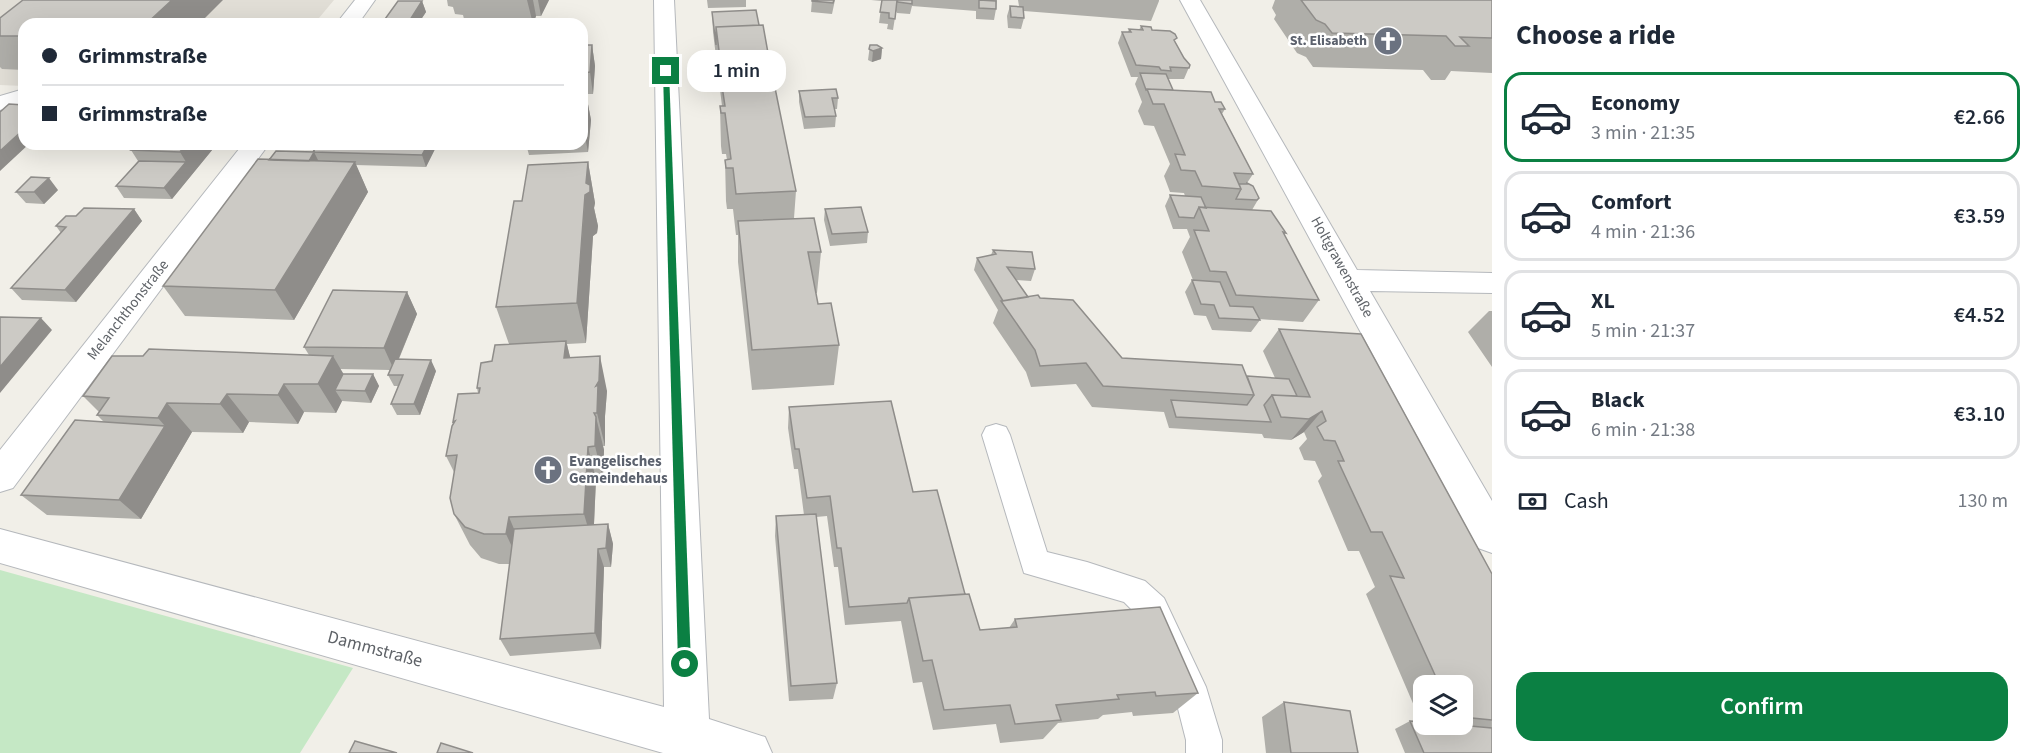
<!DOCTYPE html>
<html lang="en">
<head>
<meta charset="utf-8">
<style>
  :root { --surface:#fff; --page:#f2f2f3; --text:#1f2937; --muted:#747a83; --line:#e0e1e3; --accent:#0b8043 }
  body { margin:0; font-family:"Source Sans 3",sans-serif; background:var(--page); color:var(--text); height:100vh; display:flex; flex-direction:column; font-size:22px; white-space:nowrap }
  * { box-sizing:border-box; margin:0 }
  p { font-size:20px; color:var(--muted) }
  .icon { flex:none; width:33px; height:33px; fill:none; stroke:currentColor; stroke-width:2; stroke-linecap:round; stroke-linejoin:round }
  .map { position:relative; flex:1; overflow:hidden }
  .panel { display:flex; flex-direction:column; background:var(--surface); width:540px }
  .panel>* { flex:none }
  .guide { position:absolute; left:18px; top:18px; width:570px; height:132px; border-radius:18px; box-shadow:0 6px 24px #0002; display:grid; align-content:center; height:132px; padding:0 24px; background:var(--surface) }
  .buttons { position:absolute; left:1413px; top:675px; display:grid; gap:12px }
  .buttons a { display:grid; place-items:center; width:60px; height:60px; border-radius:12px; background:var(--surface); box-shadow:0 6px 24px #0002; font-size:30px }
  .end { position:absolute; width:27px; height:27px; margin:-14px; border:8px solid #0b8043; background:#fff; box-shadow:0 0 0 3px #fff }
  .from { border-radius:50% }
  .bubble { position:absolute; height:42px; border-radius:18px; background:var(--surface); box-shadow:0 6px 24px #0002; font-size:20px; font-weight:600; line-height:42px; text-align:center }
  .guide b { display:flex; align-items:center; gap:21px; height:57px; font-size:22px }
  .guide b+b { border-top:2px solid var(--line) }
  .guide i { width:15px; height:15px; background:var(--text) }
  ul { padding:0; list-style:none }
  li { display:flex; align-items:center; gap:18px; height:90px; margin:0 12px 9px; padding:0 12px; border:3px solid var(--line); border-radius:18px }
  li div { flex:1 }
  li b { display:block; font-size:22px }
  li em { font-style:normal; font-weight:600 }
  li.active { border-color:var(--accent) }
  li>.icon { width:54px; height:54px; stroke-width:1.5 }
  h2 { padding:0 24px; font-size:27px; line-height:72px }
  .pay { display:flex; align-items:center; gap:15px; height:66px; padding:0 24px; font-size:22px }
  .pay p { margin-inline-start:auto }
  .action { display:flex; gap:12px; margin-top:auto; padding:12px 24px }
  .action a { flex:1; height:69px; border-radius:18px; background:var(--accent); color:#fff; font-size:24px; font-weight:600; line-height:69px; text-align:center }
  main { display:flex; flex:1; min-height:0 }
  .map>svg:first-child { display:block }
  .education { fill:#e1ded6 }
  .green { fill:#c5e8c5 }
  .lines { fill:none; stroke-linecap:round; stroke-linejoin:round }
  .service-casing { stroke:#b5b8bc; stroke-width:2 }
  .minor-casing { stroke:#b5b8bc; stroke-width:2 }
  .service { fill:#fff; fill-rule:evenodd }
  .minor { fill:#fff; fill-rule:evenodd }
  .wall { fill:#afaea9; fill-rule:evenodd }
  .shaded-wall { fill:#8f8d8a }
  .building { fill:#cccac5; stroke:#8f8d8a; stroke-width:1.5 }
  .route { fill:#0b8043 }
  .labels { text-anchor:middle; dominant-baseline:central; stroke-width:5; stroke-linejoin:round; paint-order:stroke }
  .far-worship-label { font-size:14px; font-weight:bold; fill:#5b616d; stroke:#fff; text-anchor:end }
  .street-label { font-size:15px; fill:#5f6368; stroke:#fff }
  .worship-label { font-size:15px; font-weight:bold; fill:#5b616d; stroke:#fff; text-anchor:start }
  .near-street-label { font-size:18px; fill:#5f6368; stroke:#fff }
</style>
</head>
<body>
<main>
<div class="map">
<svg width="1492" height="753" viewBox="0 0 1492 753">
  <rect width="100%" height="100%" fill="#f1efe8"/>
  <path class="education" d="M0 0H334L314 24H24V86L0 85Z"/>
  <path class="green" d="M0 570 353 668 300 753H0Z"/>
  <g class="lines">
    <g class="service-casing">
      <path id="service" d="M996 424 1006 427 1010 435 1047 552 1087 562 1145 581 1164 598 1206 687 1222 740V753H1186V740L1173 689 1142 620 1124 602 1024 573 982 435 986 427Z"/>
    </g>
    <g class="minor-casing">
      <path id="minor" d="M355 0H375L358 24H336Z
        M654 0H674L709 719 765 737 772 753H663L0 563V529L664 707Z
        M1180 0H1200L1357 270 1492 273V293L1370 291 1492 501V553L1478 548Z
        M24 89V103L0 110V96Z
        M243 144H269L13 488 0 492V450Z"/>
    </g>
    <use href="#service" class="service"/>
    <use href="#minor" class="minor"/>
  </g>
  <path class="wall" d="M447 0H549L541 16H536L533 24 465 23 463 15 455 14 453 7 448 6Z
    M707 0H746V7L708 8Z
    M812 0H835L832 14 811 12Z
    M871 0H997L996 9 994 20 976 19V11L912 6 910 14 897 13 896 11 893 30 887 29 888 24 879 23 882 1Z
    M1018 0H1159V1L1151 21 1024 11V18L1021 29 1008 28 1007 16 1010 6H1019Z
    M1275 0H1492V73L1451 71 1445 80H1431L1423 70 1313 67 1306 57 1297 53 1274 19 1276 15 1272 8Z
    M422 1 426 12 418 24H361L386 23 385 19Z
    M712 12 759 25 770 64V84L796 191 794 218 821 252 817 293H816L818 304 839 345 834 385 752 390 738 262V235H736L733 209H727L726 201 725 160H727L726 154H722L721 146 720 106H722L713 32Z
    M0 18 24 24V70L2 69 0 67Z
    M1141 26 1152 30 1175 42 1184 58 1190 65 1184 79H1168L1173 90 1215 102 1225 109 1222 114 1253 174 1247 183 1259 198 1252 210 1286 233 1284 235 1319 300 1303 322 1259 319 1260 320 1251 332 1212 330 1206 316 1194 315 1185 292 1192 280H1193L1182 252 1190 237 1187 229H1173L1165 206 1170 195 1185 196 1184 193 1170 192 1164 176 1170 164 1154 126 1144 125 1138 111 1142 102 1135 84 1138 77H1131L1118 43 1122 32H1128L1129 29 1139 30Z
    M582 45H592L595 66 593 94H582Z
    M870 45 882 48 881 59 872 62 868 60Z
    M799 91 838 98 837 109H834L836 116 835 127 804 129 799 102Z
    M582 99H587L591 120 588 152 529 155 526 144H582Z
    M137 144H217L172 199 124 198 116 186 138 161 131 150Z
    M318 144H433L435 149 426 167 356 165 368 192 294 320 185 316 163 286 269 160 313 152Z
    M588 162 595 203 594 208 598 226 597 233 593 236 586 343 567 344 570 358 607 391 605 416V446H603L604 450 603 479H596L594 525 608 524 613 544 611 567H604L601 649 510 656 500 639 510 564H499L481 558 470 545 454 514V472L446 456 453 424V422L478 393 477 388 492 361 509 344 496 307 522 201Z
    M58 190 44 204 26 203 16 192Z
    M134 209 142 221 76 302 22 300 11 288 61 233 56 226 76 216Z
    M825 209 868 232 867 243 830 246 824 220Z
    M993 250 1035 269 1031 281 1016 280 1028 297 1040 298 1122 358 1247 376 1275 378 1263 351 1279 329 1492 574V753H1405L1395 729 1410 721 1421 722 1366 594 1375 587 1359 551H1348L1318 481 1322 476 1315 461 1304 460 1299 448 1307 439 1304 432 1291 440 1264 438 1262 434 1169 428 1164 412 1092 407 1076 384 1031 387 1026 372 993 323 998 310 974 270 977 258 991 255ZM1424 686H1462V724H1424Z
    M407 292 417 314 399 359 436 371 420 415H397L391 404 398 386H394L388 375 390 370 340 369 343 374H373L379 386 371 403 342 401 336 413 304 412 298 424 249 422 243 433 192 432 141 519 47 515 21 495 104 422 97 415 99 412 83 396 143 356 309 355 304 347Z
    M1489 311H1492V367L1468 332Z
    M789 407 913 492 965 594 980 630 1009 628 1015 619 1198 693 1173 713 1133 716 1132 712 1103 715 1098 719 1058 723 1043 739 1000 743 996 724 933 730 922 682 913 683 901 621 845 625 838 567H834L827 516 816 517 837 683 833 699 789 701 775 536 776 516 804 515 798 469H794L788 428Z
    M1284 702 1358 753H1266L1262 717Z"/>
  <path class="shaded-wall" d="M172 0H223L199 24H146Z
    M527 0H533L536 16 533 24Z
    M538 0H549L541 16Z
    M422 1 426 12 418 24H411L410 20Z
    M592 45 595 66 593 94 590 72Z
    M882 48 881 59 872 62 873 51Z
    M587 99 591 120 588 152 584 131Z
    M24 129V144H29L0 171V151Z
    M186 144H217L172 199 164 188 186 162 180 152Z
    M428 144H433L435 149 426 167 422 155Z
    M314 152 320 164 297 178Z
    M355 162 368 192 294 320 275 290Z
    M588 162 595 203 594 208 598 226 597 233 593 236 586 343 577 303Z
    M49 178 58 190 44 204 34 192Z
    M134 209 142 221 76 302 65 290Z
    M407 292 417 314 394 370 384 348Z
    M41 318 52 330 0 393V367Z
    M566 341 575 376 564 358Z
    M333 356 350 385 335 390 342 401 336 413 318 384Z
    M600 356 607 391 605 416V446L597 413 596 386Z
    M431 360 436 371 420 415 414 404Z
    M373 374 379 386 371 403 365 391Z
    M284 384 304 412 298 424 278 395Z
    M227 394 249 422 243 433 220 404Z
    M167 403 192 432 141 519 119 500 165 426 158 418Z
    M1322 411 1304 432 1291 440 1309 419Z
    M596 417 604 450 603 479 595 446Z
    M588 447 596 479 593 545 584 514Z
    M509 517 522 548 520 564 506 534Z
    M608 524 613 544 611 567 606 548Z
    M598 549 604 567 601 649 595 633Z"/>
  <path class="building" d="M23 0H172L146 24H24V36H0V18Z
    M812 0H834L833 3 812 1Z
    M882 0H912V4L898 2 897 0 895 19 889 18V13L880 12Z
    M979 0 996 1V9L979 8Z
    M1301 0H1492V38L1460 37 1469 46H1455L1446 36 1332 33 1325 24 1316 20Z
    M398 1H422L410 20 385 19Z
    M1010 6 1023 7 1024 18 1011 17Z
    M756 10 759 25 716 27V45L712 12Z
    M362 22 412 23 411 24H361Z
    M763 25 770 64 721 66 716 27Z
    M1141 26 1151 27 1152 30 1170 31 1175 34 1177 38 1174 40 1184 58 1190 65 1189 68 1170 67 1171 71 1161 70 1159 67 1136 65 1122 32H1131L1129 29 1143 30Z
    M582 45H592L590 72 582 73Z
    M870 45H877L882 48 873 51 869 49Z
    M1140 73 1166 74 1173 90 1147 89 1146 90Z
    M774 83 796 191 736 194 733 168H726L725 160 731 159 725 113H721L720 106H725L722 86Z
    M836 89 838 98H832L836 116 805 117 799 91Z
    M1147 89 1211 92 1215 102H1221L1225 109H1219L1253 174 1234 173 1241 189 1202 186 1195 171 1181 170 1175 154 1185 155 1164 104H1153Z
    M582 99H587L584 131H582Z
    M9 104 24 105V129L0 151V112Z
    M137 144H186L180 152 131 150Z
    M318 144H428L422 155 313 152Z
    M276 151 314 152 309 161 269 160Z
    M258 159 355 162 275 290 163 286Z
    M139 161 186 162 164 188 116 186Z
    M588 162 586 183 590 185V192L585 195 577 303 496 307 514 201H522L528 165Z
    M31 177 49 178 34 192H16Z
    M1247 183 1253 186 1259 198 1257 200 1236 199 1241 189 1239 184H1247Z
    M1170 195 1201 197 1206 208 1199 207 1194 218 1179 217Z
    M861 207 868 232 832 234 825 209Z
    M1199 207 1271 211 1286 233 1283 232 1319 300 1236 295 1226 272 1210 271 1194 230 1209 231Z
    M84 208 134 209 65 290 11 288 66 227 56 226 66 216H76Z
    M814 218 821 252H808L818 304 831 303 839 345 752 350 738 221Z
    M993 250 1032 252 1035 269 1007 267 1028 297 1003 301 977 258 996 254Z
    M1192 280 1220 282 1230 306 1253 307 1260 320 1219 318 1214 305 1201 304Z
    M333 290 407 292 384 348 304 347Z
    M1038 295 1040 298 1073 300 1122 358 1242 365 1254 395 1103 386 1086 363 1040 366 1035 350 1001 301Z
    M0 317 41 318 0 367Z
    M1279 329 1361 334 1492 574V720L1462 717V686H1440L1390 576 1404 578 1382 532H1371L1338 461H1344L1335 441 1324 440 1317 427 1326 421 1322 411 1309 419 1281 417 1272 395 1310 397Z
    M566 341 564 358 600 356 599 381 596 386 598 385 597 413H594L596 417 595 446 588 447 584 514 509 517 506 534H484L465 527 454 514 450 498 457 455 446 456 452 426 455 421 453 422 458 394 479 393 480 388H477L481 363 492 361 495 345Z
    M149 349 333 356 318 384H284L278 395 227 394 220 404 167 403 158 418 97 415 109 398 83 396 112 356H143Z
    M395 359 431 360 414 404H391L403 375H388Z
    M343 374H373L365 391 335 390Z
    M1247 376 1289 379 1297 396 1272 395 1264 405 1271 422 1176 417 1171 400 1247 405 1254 395Z
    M891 401 913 492 937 490 965 594 909 598 907 603 849 607 841 548H837L830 496 807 498 799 449H795L789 407Z
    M75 420 165 426 119 500 21 495Z
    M816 514 837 683 791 686 776 516Z
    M608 524 606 548 598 549 595 633 500 639 514 529Z
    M969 594 980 630 1017 627 1015 619 1160 607 1198 693 1156 696 1155 692 1117 695 1119 699 1056 705 1061 720 1015 724 1010 705 944 710 932 660 923 661 909 598Z
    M1284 702 1350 711 1358 753H1291Z
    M1410 721 1424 722V724H1448L1492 728V753H1424Z
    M355 741 397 753H349Z
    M441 743 473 753H437Z"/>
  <path class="route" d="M666 69 669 71 691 664 689 668 685 670 680 668 678 664 663 71Z"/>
  <defs>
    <g id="church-disc" transform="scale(1.5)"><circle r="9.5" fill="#6b7280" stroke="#fff"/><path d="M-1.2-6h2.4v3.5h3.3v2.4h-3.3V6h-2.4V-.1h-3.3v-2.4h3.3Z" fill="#fff"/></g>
  </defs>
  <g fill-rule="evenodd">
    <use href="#church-disc" x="1388" y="41"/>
    <use href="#church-disc" x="548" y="470"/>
  </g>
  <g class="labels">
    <g class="far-worship-label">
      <text x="1367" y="41">St. Elisabeth</text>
    </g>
    <g class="street-label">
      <text transform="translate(1342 267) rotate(61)">Holtgrawenstraße</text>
      <text transform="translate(128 310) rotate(-52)">Melanchthonstraße</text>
    </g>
    <g class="worship-label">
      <text x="569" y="461">Evangelisches<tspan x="569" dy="17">Gemeindehaus</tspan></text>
    </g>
    <g class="near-street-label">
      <text transform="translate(375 649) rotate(15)">Dammstraße</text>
    </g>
  </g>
</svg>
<div class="buttons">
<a><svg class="icon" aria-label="layers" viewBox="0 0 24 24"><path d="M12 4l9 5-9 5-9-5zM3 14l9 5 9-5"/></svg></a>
</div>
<i class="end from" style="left:685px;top:664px"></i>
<i class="end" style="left:666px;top:71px"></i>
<div class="bubble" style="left:687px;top:50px;width:99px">1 min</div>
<div class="guide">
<b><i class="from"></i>Grimmstraße</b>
<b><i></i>Grimmstraße</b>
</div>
</div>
<section class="panel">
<h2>Choose a ride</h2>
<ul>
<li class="active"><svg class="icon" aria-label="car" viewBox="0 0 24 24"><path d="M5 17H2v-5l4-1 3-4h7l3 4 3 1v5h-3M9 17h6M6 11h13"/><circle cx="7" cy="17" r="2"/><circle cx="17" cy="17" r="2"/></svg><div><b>Economy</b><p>3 min · 21:35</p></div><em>€2.66</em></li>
<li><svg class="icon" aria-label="car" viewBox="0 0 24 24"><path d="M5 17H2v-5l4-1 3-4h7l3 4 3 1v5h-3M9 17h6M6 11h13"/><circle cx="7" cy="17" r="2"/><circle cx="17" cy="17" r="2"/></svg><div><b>Comfort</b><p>4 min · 21:36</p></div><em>€3.59</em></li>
<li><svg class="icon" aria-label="car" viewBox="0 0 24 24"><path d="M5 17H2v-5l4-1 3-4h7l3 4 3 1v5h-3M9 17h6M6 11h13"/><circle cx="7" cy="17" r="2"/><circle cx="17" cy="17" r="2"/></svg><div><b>XL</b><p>5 min · 21:37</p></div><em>€4.52</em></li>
<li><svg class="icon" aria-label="car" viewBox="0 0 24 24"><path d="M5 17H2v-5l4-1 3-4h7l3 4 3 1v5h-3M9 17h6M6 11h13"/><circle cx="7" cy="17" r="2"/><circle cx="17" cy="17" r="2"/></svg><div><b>Black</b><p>6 min · 21:38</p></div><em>€3.10</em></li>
</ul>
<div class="pay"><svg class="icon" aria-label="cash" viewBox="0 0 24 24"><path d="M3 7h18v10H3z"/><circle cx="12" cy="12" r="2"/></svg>Cash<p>130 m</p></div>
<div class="action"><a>Confirm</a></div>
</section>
</main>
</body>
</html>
